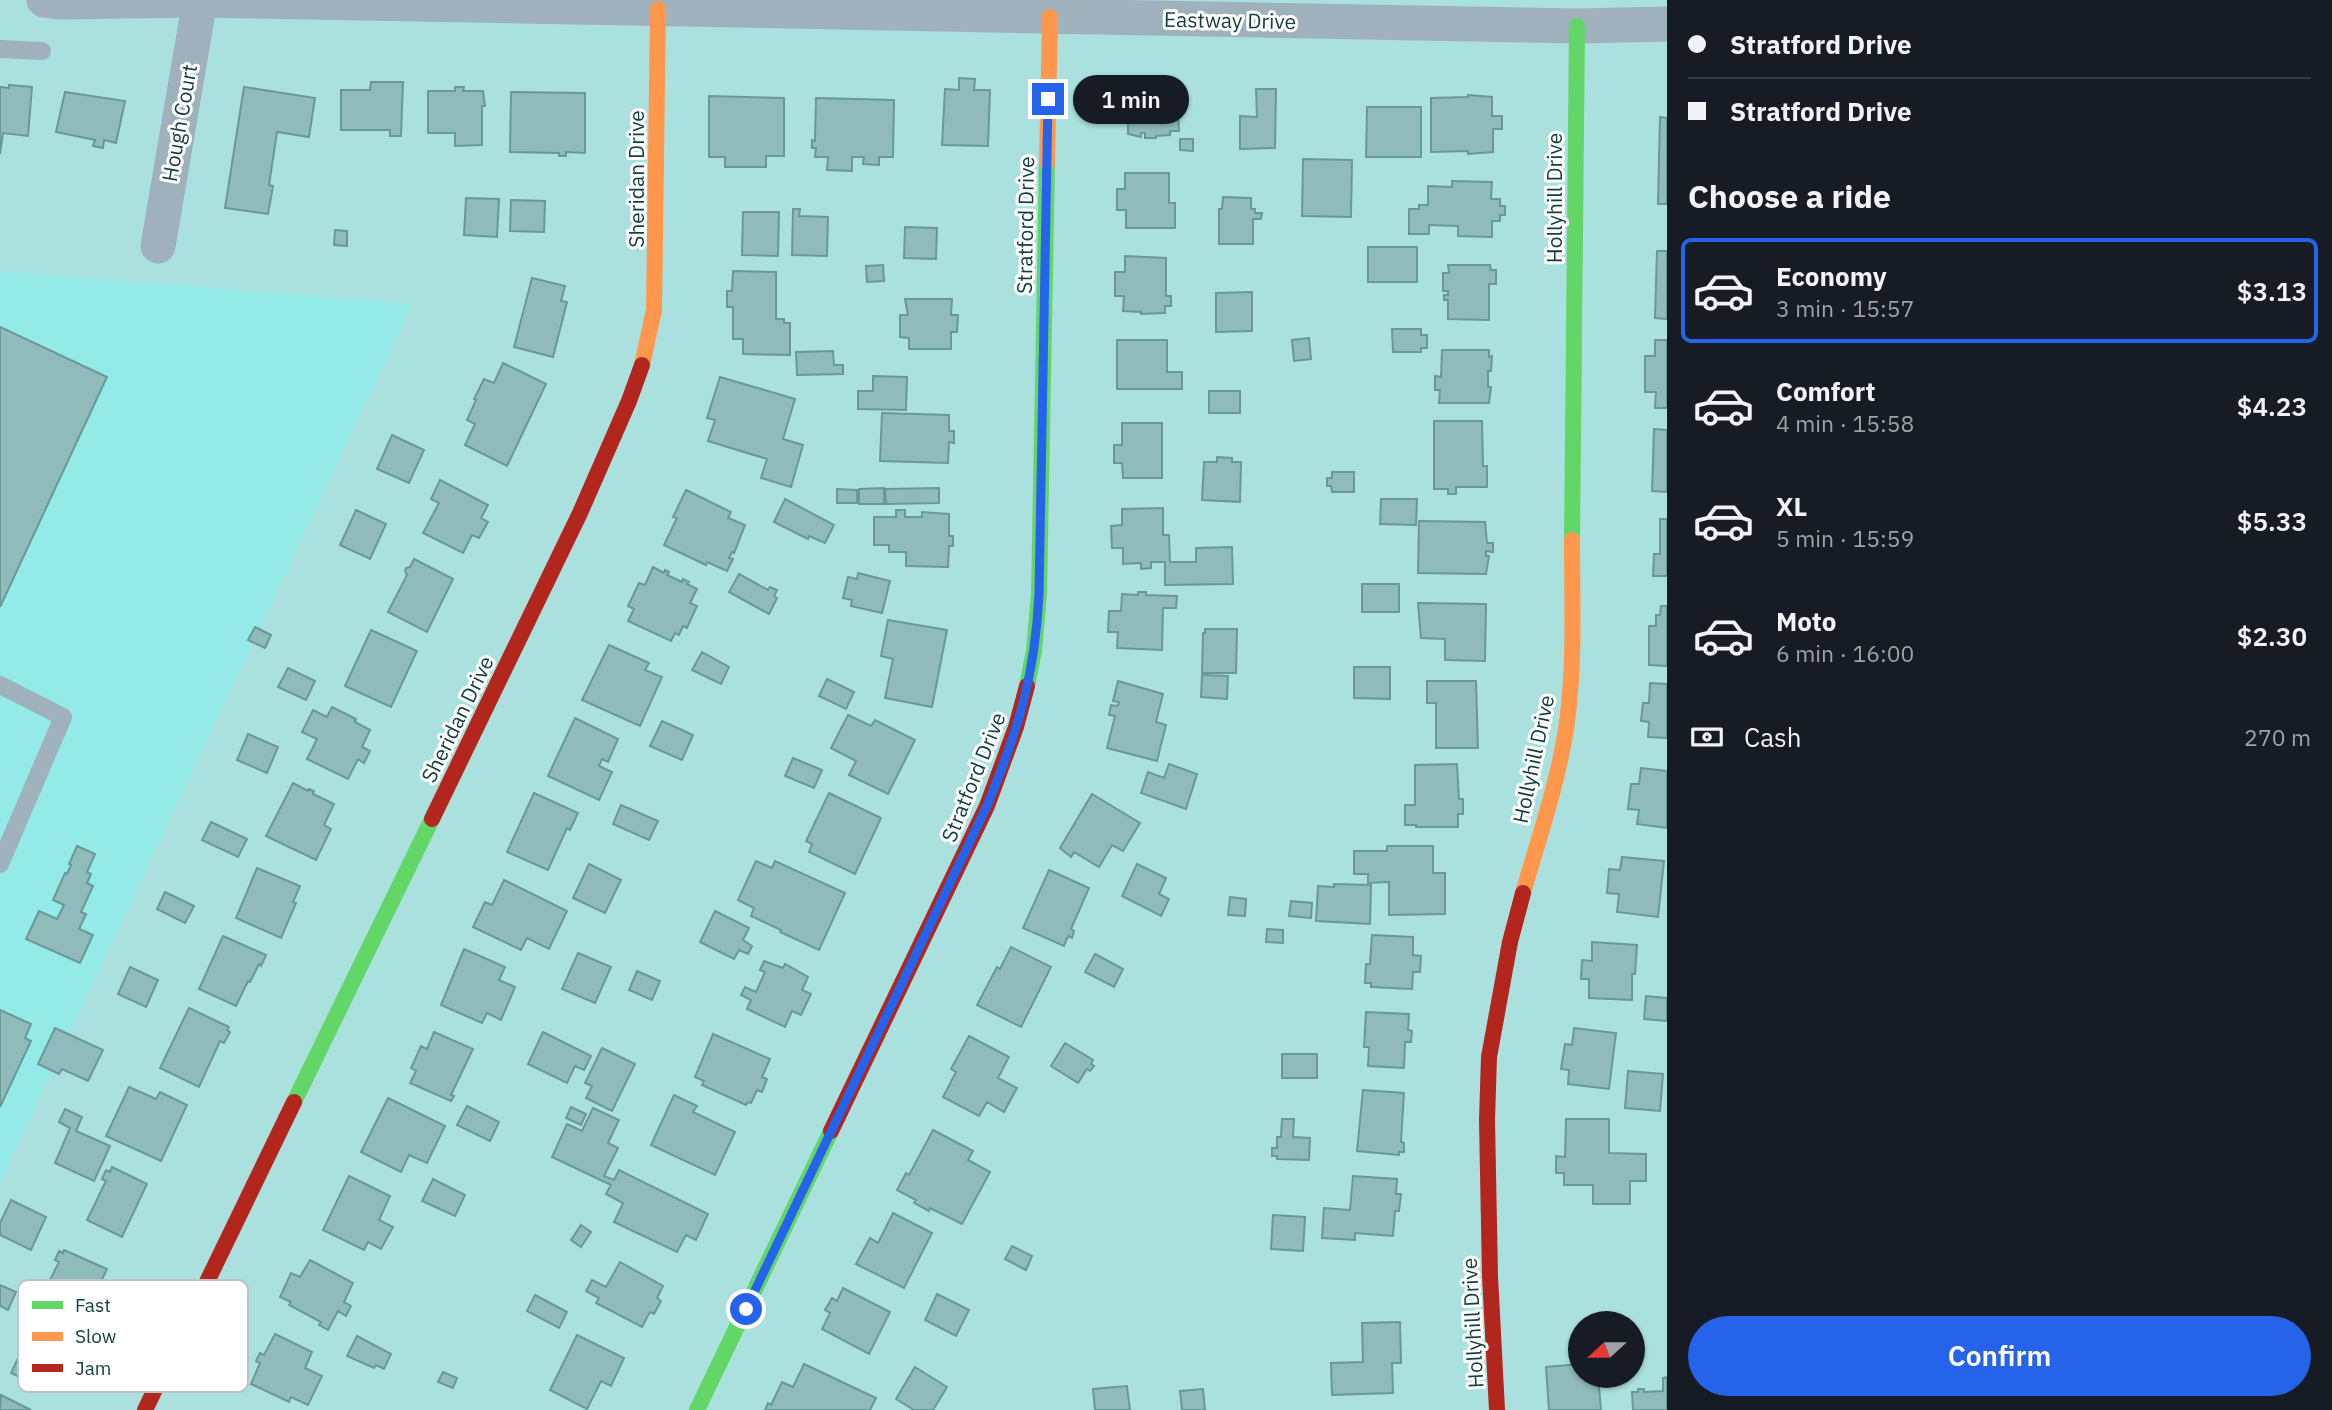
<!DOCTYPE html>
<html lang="en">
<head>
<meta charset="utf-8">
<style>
  :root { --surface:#171b24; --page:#242831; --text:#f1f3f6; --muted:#9ea1a6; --line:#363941; --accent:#2563eb }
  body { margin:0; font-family:"IBM Plex Sans",sans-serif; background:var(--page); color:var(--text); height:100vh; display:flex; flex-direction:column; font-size:26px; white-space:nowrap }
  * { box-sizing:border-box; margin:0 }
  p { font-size:23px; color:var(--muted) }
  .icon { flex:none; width:38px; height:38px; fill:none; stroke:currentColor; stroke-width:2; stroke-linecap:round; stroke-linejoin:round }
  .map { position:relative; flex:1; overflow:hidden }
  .drawer { display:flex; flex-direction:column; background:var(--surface); width:665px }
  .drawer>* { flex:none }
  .banner { display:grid; align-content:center; height:154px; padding:0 21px; background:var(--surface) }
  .needle { width:46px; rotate:249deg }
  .tools { position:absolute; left:1568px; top:1311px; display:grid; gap:14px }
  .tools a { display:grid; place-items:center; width:77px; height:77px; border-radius:50%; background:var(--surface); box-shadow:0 2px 5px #0004; font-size:35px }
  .end { position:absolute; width:32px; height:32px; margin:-16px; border:9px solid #2563eb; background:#fff; box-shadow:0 0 0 4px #fff }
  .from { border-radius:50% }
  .bubble { position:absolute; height:49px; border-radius:24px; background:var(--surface); box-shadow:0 2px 5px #0004; font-size:23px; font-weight:600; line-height:49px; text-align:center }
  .banner b { display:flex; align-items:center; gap:24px; height:66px; font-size:26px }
  .banner b+b { border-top:2px solid var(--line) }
  .banner i { width:18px; height:18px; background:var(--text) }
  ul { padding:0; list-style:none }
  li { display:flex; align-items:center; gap:21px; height:105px; margin:0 14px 10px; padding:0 7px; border:4px solid transparent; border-radius:10px }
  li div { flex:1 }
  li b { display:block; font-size:26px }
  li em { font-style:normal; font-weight:600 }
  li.selected { border-color:var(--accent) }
  li>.icon { width:63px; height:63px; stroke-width:1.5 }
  h2 { padding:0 21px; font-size:32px; line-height:84px }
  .pay { display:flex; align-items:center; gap:18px; height:77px; padding:0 21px; font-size:26px }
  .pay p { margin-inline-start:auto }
  .cta { display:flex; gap:14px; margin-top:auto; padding:14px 21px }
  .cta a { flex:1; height:80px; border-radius:42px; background:var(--accent); color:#fff; font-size:28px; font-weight:600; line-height:80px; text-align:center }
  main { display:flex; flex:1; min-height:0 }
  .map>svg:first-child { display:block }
  .built { fill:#93eae7 }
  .building { fill:#8fbcbb; stroke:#699898; stroke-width:2 }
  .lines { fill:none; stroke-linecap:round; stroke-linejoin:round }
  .lane { stroke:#9eb1bd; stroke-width:18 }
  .street { stroke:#9eb1bd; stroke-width:35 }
  .fast { stroke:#63d668; stroke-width:16 }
  .slow { stroke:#ff974d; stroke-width:16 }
  .jam { stroke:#b3261e; stroke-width:16 }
  .route { stroke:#2563eb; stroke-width:9 }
  .labels { text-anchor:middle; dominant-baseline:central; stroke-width:6; stroke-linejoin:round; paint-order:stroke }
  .street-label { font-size:21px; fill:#15403f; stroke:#fff }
  .key { fill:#fff; stroke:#b9c6c5; stroke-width:2 }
  .key-label { font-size:19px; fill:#15403f }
</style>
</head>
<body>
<main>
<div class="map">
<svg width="1667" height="1410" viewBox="0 0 1667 1410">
  <rect width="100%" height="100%" fill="#aae1df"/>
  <path class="built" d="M0 271 412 304 0 1181Z"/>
  <path class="building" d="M959 78 975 79 974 90H990L988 146 942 145 945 89 959 90Z
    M1141 79 1170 80V110H1178L1179 131H1170V135L1156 136V138H1145V133H1141V137L1128 134V118H1119V97H1128V81H1141Z
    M371 82H403L401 136H390V130H341V90H370Z
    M9 85 32 87 28 136 3 133 0 154V87L9 88Z
    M244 87 315 98 309 137 277 132 269 185 273 186 268 214 225 208Z
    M455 87H464L463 91H483L485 106H482V145L455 146V133H428V91H455Z
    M1256 89H1276L1275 148 1240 149V116L1257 117Z
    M65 92 125 101 116 143 104 140 103 148 93 146 95 140 56 132Z
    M511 92 585 93V153L566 152V156H559V153L510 152Z
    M1468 95 1492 97V116H1502V129H1493V152L1468 154V151L1431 152V98L1468 97Z
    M709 96 784 98V156H766V167H725V157H709Z
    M816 98 894 100 893 157H879V165L863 164 864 157H852V171L827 170 828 157H815L816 148H812V140L815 141Z
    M1367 107H1421V157H1366Z
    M1660 117 1667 118V204H1658Z
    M1180 139H1193V151L1180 150Z
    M1303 159 1352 160 1351 217 1302 216Z
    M1125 173H1169V203H1175V228H1126V210H1117V189H1125Z
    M1452 181 1492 182 1491 199H1500V206H1505V215H1500V221H1492V237L1458 236V226L1429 225V234H1409V209H1419V205H1428V186L1452 187Z
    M1223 197 1251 198V209H1255V213H1262L1261 219H1253V244H1219V209H1222Z
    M466 198 499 199 497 237 464 235Z
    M511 200 545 201 544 232 510 231Z
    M793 209H800L799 216 828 217 827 256 792 255Z
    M743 212H779L778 256 742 255Z
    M905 227 937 228 936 259 904 258Z
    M335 230 347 231V246L334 245Z
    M1368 247H1417V282H1368Z
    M1657 251H1667V319L1655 318Z
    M1125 256 1166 258V296H1171V306H1165V313L1141 314V312L1123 311 1124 296H1115V272H1125Z
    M883 265 884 281 867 282 866 266Z
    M1448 265H1490L1491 270H1496V284H1489V320L1448 319V300H1444V295H1448V291H1443V273H1449Z
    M733 271 776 272V319H784V323H790V355L743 354V339H733V307H727V291H732Z
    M532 278 565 286 561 301 567 302 553 357 514 347Z
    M1252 292V331L1216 332V293Z
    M905 299H952L951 315H958L957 332H951V349H909V338L900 337V315H908Z
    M0 327 107 377 0 607Z
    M1392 329H1421V335H1427V348H1421V352H1393Z
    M1309 338 1311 359 1294 361 1292 340Z
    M1117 340H1167V372H1182V389H1117Z
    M1655 340H1667V408H1655L1656 392H1645V356H1655Z
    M1442 350H1489V357L1492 356 1491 371H1488V387H1491L1489 403H1439L1440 390H1435V376L1441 377Z
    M833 351 834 365H843V374L797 375 796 352Z
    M503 363 546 384 507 466 465 445 475 424 467 420 476 400 474 399 484 379 494 383Z
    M873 376 907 377 906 410 858 409V391H873Z
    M720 377 795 399 783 439 803 445 791 487 761 478 767 459 708 441 715 420 707 418Z
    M1209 391H1240V413H1209Z
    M882 413 949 415V431H954V443L949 442 948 463 880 461Z
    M1434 421H1482L1483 466H1487V487H1456V494H1448V489H1434Z
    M1122 423H1162V478H1123L1122 463H1114V445H1122Z
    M1654 429 1667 430V492L1652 491Z
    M392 435 424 450 409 483 377 469Z
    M1217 457 1232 458V462H1241L1240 502 1202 500 1204 462H1217Z
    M1332 472H1354V492H1332L1331 486H1327V478H1332Z
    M440 480 488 505 481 518 488 522 479 538 472 535 463 553 423 533 439 503 431 499Z
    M884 488V504H859V489Z
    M939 488V503L886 504 885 489Z
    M837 489 857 490V503H837Z
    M686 490 731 512 728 518 745 525 734 553 732 552 729 558 733 559 727 571 707 562 706 565 664 545 677 518 673 517Z
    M785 499 834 525 825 543 809 536 808 539 774 522Z
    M1381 499H1417L1416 525 1380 524Z
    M1163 508V535H1169L1170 562H1196V548L1232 547 1233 584 1165 585V562H1151V568L1141 569V563L1123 564V548H1112L1111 526 1122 525V509Z
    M356 510 386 524 370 559 340 545Z
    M896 510H905V517H922V512L949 514V536H953V546H949L948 567 906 566V552H889V545H874V517H896Z
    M1660 519H1667V576H1653L1654 554H1660Z
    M1419 521 1485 522 1487 543H1493V552L1486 551V556H1489L1486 574 1418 573Z
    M414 559 453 579 427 632 388 612 407 575 405 571 406 568 410 567Z
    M653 567 664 573 665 570 669 572 667 575 682 582 683 579 689 582 687 584 697 589 690 603 697 606 687 628 683 626 679 635 675 633 671 641 628 621 634 609 628 606 639 583 645 585Z
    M858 573 890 581 882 613 851 606 852 600 843 598 848 577 857 579Z
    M739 574 768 590 770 587 777 590 774 596 777 598 769 614 729 592Z
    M1362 584H1399V612H1362Z
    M1138 592H1146V595L1177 596 1176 608H1163L1162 650 1117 648 1118 632H1108L1109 611H1121L1122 594 1138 595Z
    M1418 603 1486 604 1485 661 1445 660V639L1421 638Z
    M1661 606H1667V666L1649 665V626H1656V615H1660Z
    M888 620 947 630 932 707 885 698 893 659 881 656Z
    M255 627 271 635 265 648 248 640Z
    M1205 629H1237L1236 673H1202L1203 633H1205Z
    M371 630 417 651 391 707 345 686Z
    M609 645 649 663 645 670 662 677 640 726 582 700Z
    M702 652 729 667 721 684 692 670Z
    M1354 667H1390V699L1354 698Z
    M288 668 315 681 306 700 278 687Z
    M1202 675 1228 676 1227 699 1201 697Z
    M827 679 854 692 846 709 819 696Z
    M1118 681 1163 694 1156 722 1166 725 1157 761 1107 748 1115 716 1109 715 1111 705 1118 706 1119 702 1113 701Z
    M1427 681H1476L1478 748H1436V703H1427Z
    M1650 683 1667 684V738L1648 737 1649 722 1641 721 1643 703H1649Z
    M332 707 356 719 355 722 370 730 362 747 370 751 364 763 358 759 348 779 307 759 317 739 302 732 313 710 327 717Z
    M848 715 871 726 875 720 915 740 888 794 849 775 856 761 831 748Z
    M575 718 618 739 608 762 602 759 599 766 612 772 599 800 548 776Z
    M662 721 693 735 682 760 650 746Z
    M248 734 278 747 267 773 237 760Z
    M793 758 822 770 814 788 785 776Z
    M1169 764 1197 774 1186 809 1141 793 1148 772 1164 778Z
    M1457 764 1459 799H1463V814H1458V827H1416V825H1405V805H1415V765Z
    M1641 768 1667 771V828L1637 824 1639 810 1628 809 1631 784H1639Z
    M293 783 308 791 309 789 314 791 313 794 334 804 324 825 331 829 316 860 266 836Z
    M534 793 578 813 570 830 567 828 548 870 507 852Z
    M829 793 881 818 855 874 809 852 812 844 806 841Z
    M1092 794 1140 823 1123 851 1112 845 1099 867 1074 852 1071 857 1060 848Z
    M621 805 658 821 649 840 613 824Z
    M211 822 247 839 238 857 202 840Z
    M77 846 95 854 87 872 91 874 87 883 93 886 81 912 86 914 79 929 93 935 80 963 26 939 39 911 57 919 64 905 53 900 65 873 67 874 71 865 69 864Z
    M1387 846H1433V873H1445V914L1389 915V882L1368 883V874H1354V851H1387Z
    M1622 857 1664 861 1658 917 1617 912 1619 894 1607 893 1609 869 1620 870Z
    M756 861 772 868 775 861 845 893 819 950 780 932 781 930 751 916 754 908 738 900Z
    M589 864 621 880 605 913 573 898Z
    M1137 864 1166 878 1159 894 1169 899 1161 916 1122 896Z
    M257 868 300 886 293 902 296 903 281 938 236 918Z
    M1049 870 1089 888 1071 929 1074 931 1072 938 1068 936 1064 946 1023 928Z
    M504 880 567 911 549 949 527 938 521 950 473 927 485 902 492 905Z
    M1334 884 1371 885 1370 924 1316 921 1318 886 1334 887Z
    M165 892 194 906 185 923 157 909Z
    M1230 897 1246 899 1245 916 1228 915Z
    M1291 901 1312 903 1311 918 1289 916Z
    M715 911 749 928 743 940 752 946 748 954 739 950 734 959 700 942Z
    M1267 929 1283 930V943L1266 942Z
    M1372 935 1413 937V955L1421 956 1420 972H1413L1412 989 1371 987V983H1365L1366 964H1370Z
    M223 936 266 955 261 966 259 964 250 982 248 981 236 1006 199 989Z
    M1592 942 1637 945 1635 974H1632V1000L1589 998V979H1581L1582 960 1592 961Z
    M1011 947 1051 967 1021 1027 977 1005 997 967 1000 969Z
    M464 949 505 967 499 980 515 987 501 1020 487 1013 482 1023 441 1005Z
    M578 953 611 967 595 1003 562 989Z
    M1095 954 1123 969 1114 987 1085 972Z
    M764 961 783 968 785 964 808 977 802 990 811 994 801 1015 792 1011 785 1027 747 1009 751 1000 741 995 745 987 756 992 765 972 760 970Z
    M130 967 158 980 146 1007 118 994Z
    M637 971 660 981 652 1000 629 990Z
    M1646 996 1667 998V1021L1644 1019Z
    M189 1008 229 1027 227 1030 230 1032 224 1043 220 1041 199 1087 160 1068Z
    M0 1010 31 1024 25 1038 31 1041 0 1107Z
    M1366 1012 1409 1014 1408 1030 1412 1031 1411 1042H1405L1404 1068 1368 1066 1369 1047H1364Z
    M55 1028 103 1050 88 1081 62 1069 59 1074 38 1064Z
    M1574 1028 1616 1033 1609 1089 1568 1084 1569 1070 1561 1069 1565 1044 1572 1045Z
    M434 1032 473 1049 451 1095 454 1096 451 1101 410 1083 416 1071 411 1068 421 1046 427 1049Z
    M543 1032 591 1056 584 1070 575 1066 567 1083 528 1064Z
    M713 1034 770 1059 762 1077 767 1079 762 1092 757 1090 751 1103 748 1102 746 1105 702 1085 704 1081 695 1077Z
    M969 1036 1009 1057 998 1078 1017 1088 1004 1112 987 1102 979 1116 943 1097 956 1072 951 1069Z
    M1065 1043 1093 1060 1091 1064 1094 1066 1090 1071 1087 1069 1078 1083 1051 1066Z
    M602 1048 635 1064 612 1111 586 1098 592 1086 585 1083Z
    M1282 1054H1317V1078H1282Z
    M1628 1071 1663 1074 1660 1111 1625 1108Z
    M129 1087 156 1099 160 1092 187 1105 161 1161 106 1136Z
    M1363 1090 1404 1093 1401 1142 1404 1143V1152H1399V1155L1357 1151Z
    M674 1095 697 1106 693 1112 735 1132 715 1175 651 1145Z
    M388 1098 445 1126 427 1163 409 1155 401 1172 361 1152Z
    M467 1106 499 1122 490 1141 457 1125Z
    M571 1107 586 1114 581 1125 566 1118Z
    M593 1108 619 1120 608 1143 618 1148 604 1176 614 1180 619 1170 708 1214 696 1240 686 1235 677 1252 614 1222 623 1203 606 1194 611 1185 552 1157 567 1124 582 1131Z
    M65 1109 82 1117 76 1131 110 1146 94 1181 55 1163 70 1128 59 1122Z
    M1282 1119H1294L1293 1137 1310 1138 1309 1160 1277 1159V1156H1272V1148H1277V1137H1281Z
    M1566 1119H1609V1153L1646 1154V1181H1630V1204H1593V1185H1564V1173H1556V1156L1565 1157Z
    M933 1130 973 1151 968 1160 990 1172 962 1224 930 1208 929 1211 914 1203 916 1200 897 1190 906 1173 909 1175Z
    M112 1167 147 1184 122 1237 87 1220 106 1181 102 1179 106 1170 110 1172Z
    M349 1176 390 1196 379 1220 393 1227 381 1249 368 1242 364 1250 323 1230Z
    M1353 1176 1397 1179 1396 1194H1401L1399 1211H1395L1393 1236 1355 1233V1240L1322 1238 1324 1208 1350 1210Z
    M433 1179 465 1195 455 1216 422 1201Z
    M11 1200 46 1217 31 1250 0 1235V1223Z
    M893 1213 932 1233 904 1288 856 1264 870 1238 878 1243Z
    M1273 1215 1305 1217 1303 1251 1271 1249Z
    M581 1225 591 1232 581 1247 571 1240Z
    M1012 1246 1032 1256 1026 1270 1005 1259Z
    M64 1250 107 1269 87 1311 63 1300 65 1297 46 1288 59 1262 55 1260 59 1251 63 1253Z
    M310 1260 353 1283 344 1302 351 1306 346 1316 338 1311 328 1330 319 1325 321 1322 289 1305 291 1302 280 1297 291 1273 300 1277Z
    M620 1262 663 1286 657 1298 661 1301 654 1314 650 1312 642 1327 596 1303 599 1298 586 1291 592 1280 606 1287Z
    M0 1285 16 1292 8 1310 0 1306Z
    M843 1288 890 1312 869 1354 822 1329 830 1313 825 1310 832 1298 837 1301Z
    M937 1294 969 1310 956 1336 925 1320Z
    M535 1295 567 1312 559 1328 527 1311Z
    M38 1316 76 1335 62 1365 66 1367 62 1376 56 1374 48 1390 11 1373Z
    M1400 1322 1401 1363H1392L1393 1393 1332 1395 1331 1363 1363 1362 1362 1323Z
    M275 1334 312 1352 305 1368 322 1376 308 1405 291 1397 289 1402 251 1384 260 1363 256 1361 260 1353 264 1355Z
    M577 1335 624 1358 611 1386 601 1381 587 1409 550 1390Z
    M357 1336 391 1354 384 1369 376 1365 374 1368 347 1356Z
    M804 1364 876 1398 870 1410H765L768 1403 771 1405 782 1382 793 1387Z
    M1580 1364V1376H1598L1601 1410H1549L1546 1367Z
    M915 1367 947 1387 933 1410H914L896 1399Z
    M443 1372 457 1378 453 1388 438 1382Z
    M1667 1377V1410H1633L1632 1392H1638V1389H1644V1392L1663 1391V1378Z
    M1127 1386 1130 1410H1095L1093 1389Z
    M1203 1389 1205 1410H1182L1180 1391Z
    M1 1395 31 1410H0Z"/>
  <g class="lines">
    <path class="lane" d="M0 49 42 51
      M0 685 63 717 0 864"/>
    <path class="street" d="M44 0 61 2 194 0
      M204 0 1577 26 1667 24
      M158 246 200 0"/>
    <path class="fast" d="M1572 540 1577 26
      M1027 686 1034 651 1039 594 1047 163
      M294 1102 432 819
      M697 1410 831 1131"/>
    <path class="slow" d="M1047 163 1050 17
      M642 365 654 310 658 9
      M1523 893C1539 837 1559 780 1567 722 1575 662 1572 600 1572 540"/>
    <path class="jam" d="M432 819 580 513 629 401 642 365
      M831 1131 987 806 1016 727 1027 686
      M145 1410 294 1102
      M1497 1410 1490 1276 1487 1120 1489 1057 1510 942 1523 893"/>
  </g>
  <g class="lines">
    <path class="route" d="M746 1309 987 806C1018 730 1035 677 1039 594L1048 99"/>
  </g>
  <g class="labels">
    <g class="street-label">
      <text transform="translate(1230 20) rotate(1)">Eastway Drive</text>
      <text transform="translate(179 123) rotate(-80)">Hough Court</text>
      <text transform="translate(636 179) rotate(-90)">Sheridan Drive</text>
      <text transform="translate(1554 198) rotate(-90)">Hollyhill Drive</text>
      <text transform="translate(1025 225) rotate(-89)">Stratford Drive</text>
      <text transform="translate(457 719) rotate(-64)">Sheridan Drive</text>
      <text transform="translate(1533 759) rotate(-78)">Hollyhill Drive</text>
      <text transform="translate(973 777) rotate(-68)">Stratford Drive</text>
      <text transform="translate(1472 1323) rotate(-93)">Hollyhill Drive</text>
    </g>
  </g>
  <rect x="18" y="1280" width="230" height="112" rx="10" class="key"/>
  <rect x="32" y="1301" width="31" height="8" fill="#63d668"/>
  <rect x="32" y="1332" width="31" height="9" fill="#ff974d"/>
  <rect x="32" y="1364" width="31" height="8" fill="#b3261e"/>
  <g class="key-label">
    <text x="75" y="1312">Fast</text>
    <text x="75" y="1343">Slow</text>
    <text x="75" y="1375">Jam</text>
  </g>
</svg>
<div class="tools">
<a><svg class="needle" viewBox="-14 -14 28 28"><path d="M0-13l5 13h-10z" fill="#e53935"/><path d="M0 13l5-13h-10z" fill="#9ea1a6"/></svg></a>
</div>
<i class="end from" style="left:746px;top:1309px"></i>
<i class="end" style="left:1048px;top:99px"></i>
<div class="bubble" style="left:1073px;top:75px;width:116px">1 min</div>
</div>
<section class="drawer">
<div class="banner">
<b><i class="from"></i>Stratford Drive</b>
<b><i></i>Stratford Drive</b>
</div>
<h2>Choose a ride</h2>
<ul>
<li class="selected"><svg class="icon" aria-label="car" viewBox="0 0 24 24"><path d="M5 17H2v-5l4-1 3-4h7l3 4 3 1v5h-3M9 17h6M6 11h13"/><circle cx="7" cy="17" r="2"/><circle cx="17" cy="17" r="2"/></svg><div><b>Economy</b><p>3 min · 15:57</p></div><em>$3.13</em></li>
<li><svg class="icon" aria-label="car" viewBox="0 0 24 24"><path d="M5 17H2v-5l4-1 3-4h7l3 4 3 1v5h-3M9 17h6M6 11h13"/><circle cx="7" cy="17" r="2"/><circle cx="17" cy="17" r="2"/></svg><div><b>Comfort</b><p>4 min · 15:58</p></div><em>$4.23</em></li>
<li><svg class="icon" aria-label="car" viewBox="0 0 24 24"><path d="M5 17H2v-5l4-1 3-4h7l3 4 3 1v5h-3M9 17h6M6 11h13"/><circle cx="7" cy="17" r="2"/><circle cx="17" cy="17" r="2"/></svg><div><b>XL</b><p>5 min · 15:59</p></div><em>$5.33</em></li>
<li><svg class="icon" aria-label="car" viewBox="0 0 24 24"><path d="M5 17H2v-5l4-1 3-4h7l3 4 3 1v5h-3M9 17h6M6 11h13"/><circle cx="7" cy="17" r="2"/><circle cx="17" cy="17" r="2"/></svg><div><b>Moto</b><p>6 min · 16:00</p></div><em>$2.30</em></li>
</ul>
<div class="pay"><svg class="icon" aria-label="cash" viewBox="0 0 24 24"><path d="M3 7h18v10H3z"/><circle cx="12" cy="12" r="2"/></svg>Cash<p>270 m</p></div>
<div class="cta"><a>Confirm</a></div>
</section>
</main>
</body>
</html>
